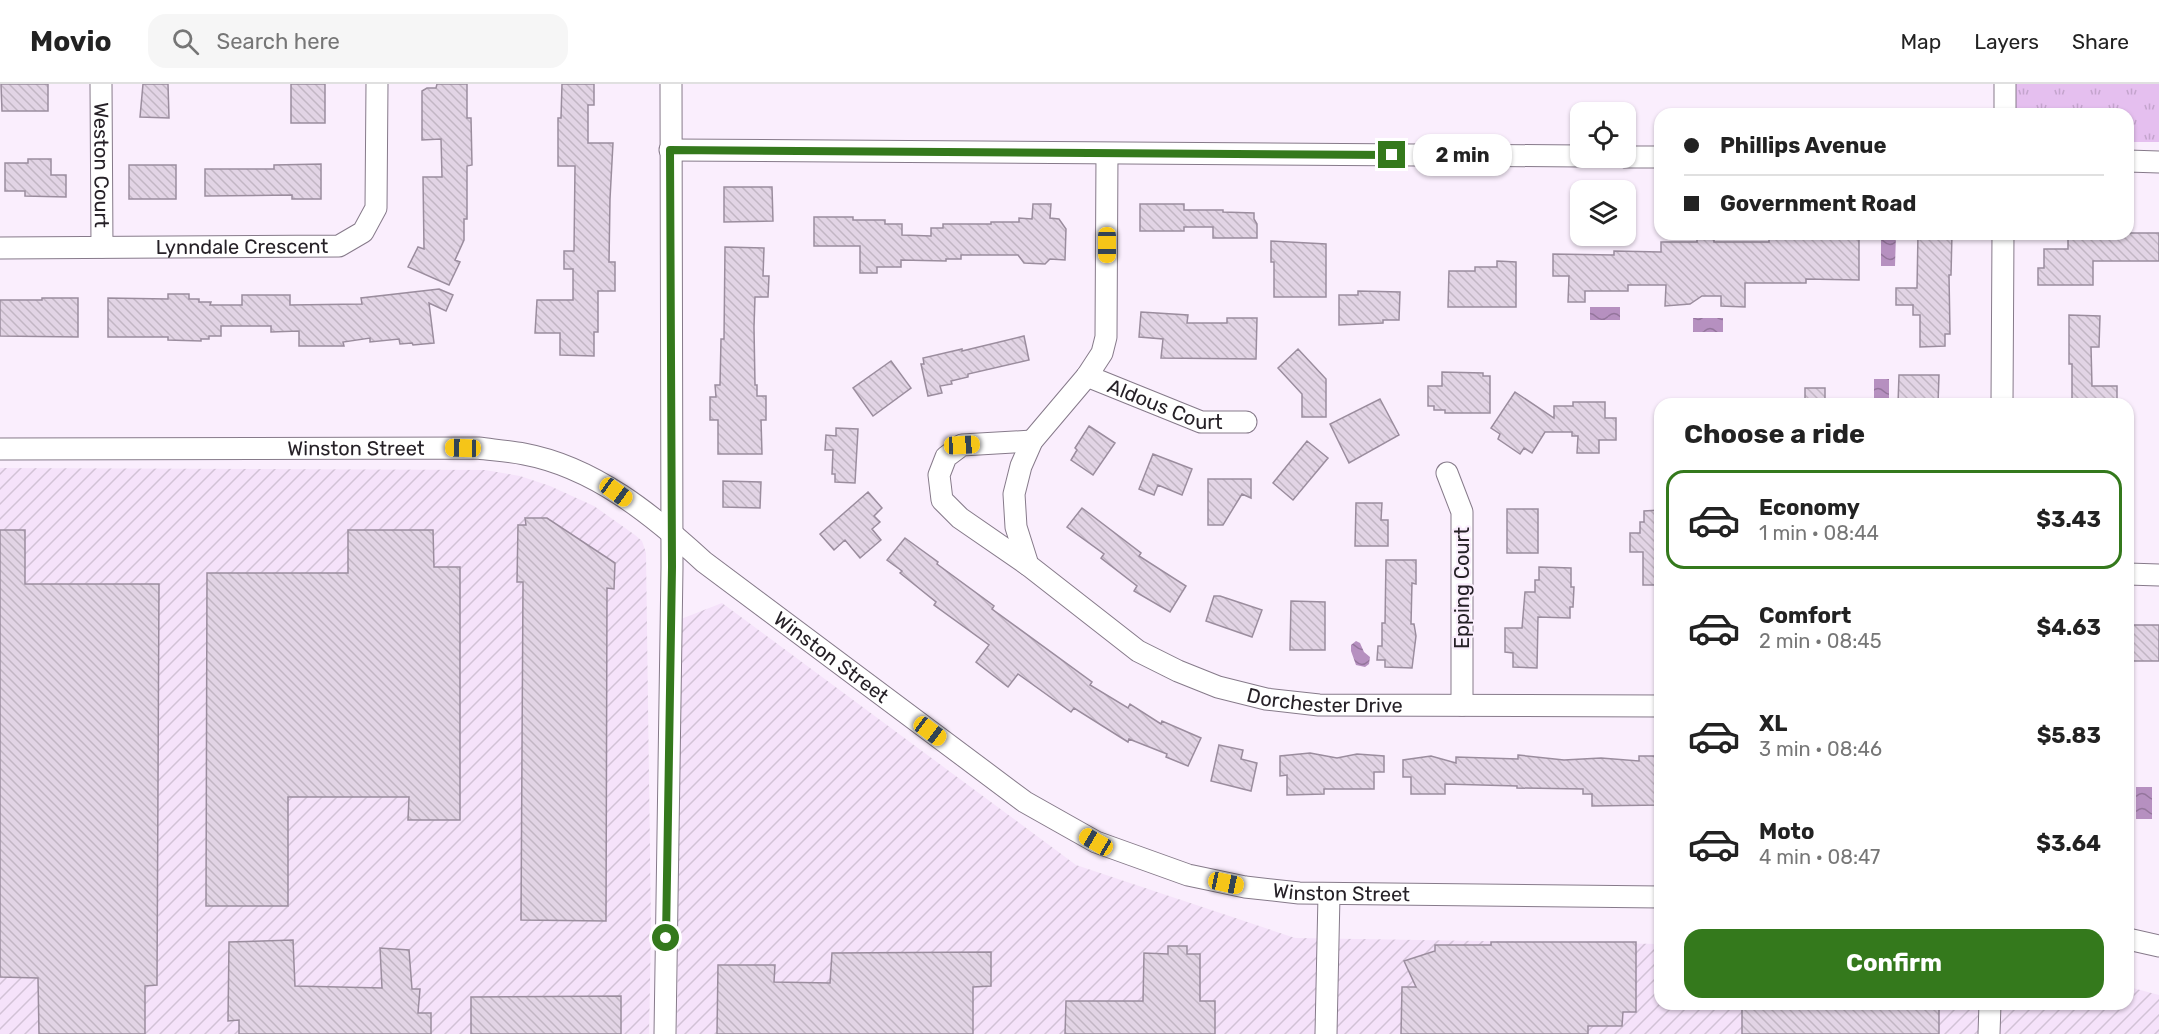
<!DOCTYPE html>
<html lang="en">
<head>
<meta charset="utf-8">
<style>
  :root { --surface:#fff; --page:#f6f6f6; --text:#222; --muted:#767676; --line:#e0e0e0; --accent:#34791c }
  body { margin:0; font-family:Rubik,sans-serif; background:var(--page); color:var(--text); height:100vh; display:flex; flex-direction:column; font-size:22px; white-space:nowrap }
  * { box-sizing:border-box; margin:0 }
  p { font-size:20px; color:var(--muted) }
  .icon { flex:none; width:33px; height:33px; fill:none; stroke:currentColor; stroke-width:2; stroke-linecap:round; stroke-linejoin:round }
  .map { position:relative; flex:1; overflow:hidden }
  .sheet { position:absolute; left:1654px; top:314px; width:480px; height:612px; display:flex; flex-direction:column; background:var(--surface); border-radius:18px; box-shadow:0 2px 4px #0004 }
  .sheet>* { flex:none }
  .guide { position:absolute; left:1654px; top:24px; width:480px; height:132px; border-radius:18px; box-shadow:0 2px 4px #0004; display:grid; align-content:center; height:132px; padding:0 30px; background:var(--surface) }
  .fabs { position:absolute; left:1570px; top:18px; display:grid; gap:12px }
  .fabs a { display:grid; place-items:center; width:66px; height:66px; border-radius:12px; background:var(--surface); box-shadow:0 2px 4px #0004; font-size:30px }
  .end { position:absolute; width:27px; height:27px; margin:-14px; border:8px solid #34791c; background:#fff; box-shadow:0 0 0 3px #fff }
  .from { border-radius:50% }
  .bubble { position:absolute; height:42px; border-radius:18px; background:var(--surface); box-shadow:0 2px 4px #0004; font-size:20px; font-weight:700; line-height:42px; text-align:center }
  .car { position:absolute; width:18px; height:36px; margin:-18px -9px; border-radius:8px; box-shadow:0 0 4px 2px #0007; background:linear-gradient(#f5c518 24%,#345 0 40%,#f5c518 0 76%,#345 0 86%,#f5c518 0) }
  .guide b { display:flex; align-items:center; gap:21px; height:57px; font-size:22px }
  .guide b+b { border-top:2px solid var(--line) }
  .guide i { width:15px; height:15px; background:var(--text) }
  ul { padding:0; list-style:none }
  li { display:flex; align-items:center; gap:18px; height:99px; margin:0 12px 9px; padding:0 18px; border:3px solid transparent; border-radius:18px }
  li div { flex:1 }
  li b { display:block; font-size:22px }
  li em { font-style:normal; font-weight:700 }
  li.on { border-color:var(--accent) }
  li>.icon { width:54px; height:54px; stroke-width:1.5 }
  h2 { padding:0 30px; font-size:27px; line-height:72px }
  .cta { display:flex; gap:12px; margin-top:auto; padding:12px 30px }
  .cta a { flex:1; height:69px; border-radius:18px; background:var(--accent); color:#fff; font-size:24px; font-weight:700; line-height:69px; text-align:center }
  header { display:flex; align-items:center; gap:36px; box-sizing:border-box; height:84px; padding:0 30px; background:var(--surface); border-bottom:2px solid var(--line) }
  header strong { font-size:28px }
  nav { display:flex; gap:33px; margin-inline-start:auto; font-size:21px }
  .search { width:420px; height:54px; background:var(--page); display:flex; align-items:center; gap:15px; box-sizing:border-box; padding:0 21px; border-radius:18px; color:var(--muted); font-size:22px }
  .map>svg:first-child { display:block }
  .industrial { fill:url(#industrial-furrows) }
  .park { fill:url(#park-tufts) }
  .water { fill:url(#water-waves) }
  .building { fill:url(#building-back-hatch); stroke:#9b8d9e; stroke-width:1.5 }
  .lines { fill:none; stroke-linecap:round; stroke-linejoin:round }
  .minor-casing { stroke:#867a8a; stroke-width:23 }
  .minor { stroke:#fff; stroke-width:21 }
  .route { stroke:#34791c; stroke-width:8 }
  .labels { text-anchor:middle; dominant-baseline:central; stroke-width:4.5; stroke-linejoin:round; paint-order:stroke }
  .street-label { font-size:20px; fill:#262127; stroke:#faeefd }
</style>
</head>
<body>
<header>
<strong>Movio</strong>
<div class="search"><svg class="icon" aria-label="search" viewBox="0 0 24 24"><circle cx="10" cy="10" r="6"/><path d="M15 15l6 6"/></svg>Search here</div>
<nav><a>Map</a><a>Layers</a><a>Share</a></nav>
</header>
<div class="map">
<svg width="2159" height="950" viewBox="0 0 2159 950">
  <defs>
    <pattern id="industrial-furrows" width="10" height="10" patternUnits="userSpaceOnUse" patternTransform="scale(1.5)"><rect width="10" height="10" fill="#f5e2fa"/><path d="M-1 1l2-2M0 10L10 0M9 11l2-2" fill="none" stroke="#d2c2d6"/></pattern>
    <pattern id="park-tufts" width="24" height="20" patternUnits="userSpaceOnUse" patternTransform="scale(1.5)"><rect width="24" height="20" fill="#e5bfef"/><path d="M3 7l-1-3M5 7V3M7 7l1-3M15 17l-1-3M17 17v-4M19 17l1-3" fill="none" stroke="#c4a4cd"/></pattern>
    <pattern id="water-waves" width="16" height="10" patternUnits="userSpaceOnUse" patternTransform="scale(1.5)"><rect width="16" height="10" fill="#b690c0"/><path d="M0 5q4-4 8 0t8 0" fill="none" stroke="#94759c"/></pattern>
    <pattern id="building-back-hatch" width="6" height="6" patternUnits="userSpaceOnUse" patternTransform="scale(1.5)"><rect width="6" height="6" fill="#e2d4e5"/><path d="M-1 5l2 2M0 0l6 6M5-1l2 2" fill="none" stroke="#c2b6c4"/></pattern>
  </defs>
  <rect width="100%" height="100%" fill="#faeefd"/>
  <path class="industrial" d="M0 384 485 386 520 392 550 402 594 422 635 451 642 457 646 469 651 845 649 950H0Z
    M722 519 1076 781 1295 854 1660 860V920H2128L2129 903 2159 911V950H677L681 535Z"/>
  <path class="park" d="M2015 0H2159V58H2129L2128 30H2014Z"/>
  <path class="water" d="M1881 150H1896L1895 182H1881Z
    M1590 223H1620V236H1590Z
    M1693 234H1723V248H1693Z
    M1874 295H1889V319H1874Z
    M1356 557 1360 559 1364 568 1370 573 1369 580 1365 583 1356 581 1351 567V561Z
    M2136 703H2152V735H2136Z"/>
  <path class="building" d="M1 0H48V27H2Z
    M143 0H168L169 34 140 33Z
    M291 0H325V39H291Z
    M437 0H467V34H471L472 81 467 82V135H464V156L455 176 460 178 449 201 408 183 418 163 424 165 423 93H442L441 55 422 56V7L427 4H436Z
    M562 0H594V21H588V59H613L610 115 609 178H615V207H598V248H594V272L560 271V249H535L537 216H573V185H564V167H574L575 82H558V34H561Z
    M28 75H51V91H66V113L25 112V107H5V79H28Z
    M321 80V115H292V111L205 112V85H274V81Z
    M129 81H176V115H129Z
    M724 103H772L773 137 724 138Z
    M1033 120H1051L1050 134 1059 135 1066 145 1065 176 1050 175 1045 180 1024 179 1018 171H961V175H946V177L901 176V183H877V189H860V162H814V133H853V136H885V140H902V151L931 152V144H943V140H991V138H1019V134L1032 135Z
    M1140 120H1184V126H1223V128L1254 129V135L1257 140V154H1213V143H1184V147H1140Z
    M2128 149H2159V177H2093V201H2038V184H2044V165H2068V150Z
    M1697 150H1714V158H1769V150H1859V196L1806 195V199H1745V223L1721 222V212H1702L1690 220 1665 222 1666 201H1628V207H1585V218H1568L1569 192H1553V170L1614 171V167L1661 168V158H1697Z
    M1918 150H1952L1951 191H1949L1950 250H1945V262L1920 263V231H1913V221H1896V204H1917Z
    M1271 157 1326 160V213H1274V178H1271Z
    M725 163 764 164 763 192H769L768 213H755L754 243 755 301H757V312H766V336H761L762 370H718V336H710V313H716L715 301H720L721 255H724Z
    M1497 177 1516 178V223H1448L1449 187H1475V183H1497Z
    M439 205 453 211 446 227 429 219 434 259 413 261 412 259 400 260 399 255 370 258V254L343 258 344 262H299V247L271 248V242H221V252H209V255H201V257L168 256V253H108V214L168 215V210H189V215H199V218H211L210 221H242V211H290V221L362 220 361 214Z
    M1358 207 1400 208 1399 236H1383V239L1339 241V211H1358Z
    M42 214H78V253L0 252V216H42Z
    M1141 228 1188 231 1187 239H1227V234H1257L1256 275 1161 274 1163 255 1139 253Z
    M2069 231 2100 232 2099 263H2091L2092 302H2117V320H2072V280H2069Z
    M1024 252 1029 276 968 290V293L951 297 952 300 940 302 942 309 928 312 921 280H924L923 274 962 265V267Z
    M1298 265 1326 295V333H1302V310L1278 284Z
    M891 277 911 304 873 332 853 304Z
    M1442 288 1483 289V292H1490V329H1445V326H1434V322H1428V302H1442Z
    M1899 291H1939L1938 320H1898Z
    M1805 304H1825V320H1805Z
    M1515 308 1554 334V322H1573V318H1605V334H1616V356H1599V369H1577L1578 352H1572V348H1545L1532 369 1524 364 1520 370 1498 355 1500 350 1491 344Z
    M1380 315 1399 351 1349 379 1330 340Z
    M1089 342 1115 359 1093 391 1071 376 1077 366 1075 364Z
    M836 344 858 345 855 399 835 398V390H832L833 366H825L826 351 836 352Z
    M1307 357 1328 374 1293 416 1273 399Z
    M1153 370 1192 385 1182 411 1158 401 1154 411 1139 405Z
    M1208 395H1251V414L1242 410 1223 441H1208Z
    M723 397 761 398 760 424 723 423Z
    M868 408 882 424 874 432 880 438 872 445 881 456 860 474 845 456 834 466 820 450Z
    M1356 419H1382L1381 436H1388V462H1355Z
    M1082 424 1141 469 1139 472 1186 502 1170 528 1134 507 1137 502 1101 474 1104 470 1067 443Z
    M1507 425H1538V469H1507Z
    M1660 426V501H1643V468H1630V449H1640V438H1644V427Z
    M525 434H547L615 479 614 505 607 504 606 837 521 836 523 498H517L518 441H526Z
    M0 446H25V500H159L157 901 145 902V950H39L38 894 0 893Z
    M348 446H433L434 483H460V736H408L409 713H288V822H206L207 489H348Z
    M905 454 938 478 937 480 994 522 992 525 1092 598 1090 601 1128 624 1130 620 1161 640 1162 637 1201 654 1188 682 1166 673 1167 670 1129 655 1128 658 1074 624 1071 628 1018 590 1008 603 976 578 989 561 934 521 936 518 900 489 902 487 887 476Z
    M1386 476H1416V500L1412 499 1411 540H1414L1416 552 1412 584 1385 583V576H1377L1378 562H1382V539H1385Z
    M1539 483 1571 484V503H1574L1573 523H1570V534L1538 533 1537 584 1513 583V569L1505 568V544H1522L1525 508H1535V496H1539Z
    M1214 512H1220L1262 526 1252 553 1206 537Z
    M1291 517 1325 518V566H1290Z
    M2128 541H2159V577H2128Z
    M1219 661 1243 666 1241 675 1257 679 1251 707 1211 697Z
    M1310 669 1337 674 1357 670 1384 672V688H1374V705H1324V710L1287 711V691L1280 692V672Z
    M1518 671 1564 676 1601 674 1639 677V672H1660V721L1592 722V710H1583V705L1517 704V702L1445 700V710H1411V693H1403V676L1431 672 1456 679V673L1518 675Z
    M293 856 295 902 382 904 380 864 409 866 412 905H420L418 929H431V950H239V936L228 937 229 858Z
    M1491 858H1636V928H1623L1622 942H1588V950H1401L1402 903H1416L1404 877 1435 867V861H1491Z
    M1168 862H1187V870H1200V917H1215V950H1065L1066 917H1143L1144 869 1168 870Z
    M991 868V902L973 903V950H717L718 881H775L774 898 830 899 832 869Z
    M621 912V950H471V913Z
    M1742 920H1939V950H1742Z"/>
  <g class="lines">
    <g class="minor-casing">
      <g id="minor">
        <path id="s1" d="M101 0 102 163"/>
        <path d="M2005 30V0"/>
        <path d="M670 66 1581 72"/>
        <path id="s2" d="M1107 70 1106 253 1102 269 1087 292 1032 357 1021 382 1014 410 1016 443 1028 481 1138 567 1178 587 1218 603 1266 615 1319 621 1660 622"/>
        <path d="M1626 73H1660"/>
        <path d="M2128 77 2159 78"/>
        <path id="s3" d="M0 164 339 162 363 148 376 124 377 0"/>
        <path id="s4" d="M1087 292 1201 338H1246"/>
        <path d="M2002 320 2003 150"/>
        <path id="s5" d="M0 365 478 364C493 366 509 367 524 370 594 383 653 431 704 478L1025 718 1096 758 1188 791 1245 803 1299 809 1660 813"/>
        <path d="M1447 389 1462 428V621"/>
        <path d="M1028 481 960 434 942 416 939 391 946 373 962 361 1032 357"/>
        <path d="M2128 490 2159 491"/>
        <path d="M2128 855 2159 862"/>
        <path d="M665 950 672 483 671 0"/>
        <path d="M1326 950 1329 811"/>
        <path d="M1989 950 1990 920"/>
      </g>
    </g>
    <use href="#minor" class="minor"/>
  </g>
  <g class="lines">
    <path class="route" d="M666 854 672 483 670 66 1392 71"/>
  </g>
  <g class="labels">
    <g class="street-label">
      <text stroke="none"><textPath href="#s1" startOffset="81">Weston Court</textPath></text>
      <text stroke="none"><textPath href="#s3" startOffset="242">Lynndale Crescent</textPath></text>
      <text stroke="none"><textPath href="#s4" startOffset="84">Aldous Court</textPath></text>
      <text stroke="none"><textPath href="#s5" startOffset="356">Winston Street</textPath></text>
      <text transform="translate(1462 504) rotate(-90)">Epping Court</text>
      <text stroke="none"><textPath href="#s5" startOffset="896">Winston Street</textPath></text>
      <text stroke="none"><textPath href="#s2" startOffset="777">Dorchester Drive</textPath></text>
      <text stroke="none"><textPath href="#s5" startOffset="1472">Winston Street</textPath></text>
    </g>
  </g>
</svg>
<div class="fabs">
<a><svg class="icon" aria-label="locate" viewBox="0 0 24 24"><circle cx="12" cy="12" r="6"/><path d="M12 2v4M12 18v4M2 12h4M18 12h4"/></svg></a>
<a><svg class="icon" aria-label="layers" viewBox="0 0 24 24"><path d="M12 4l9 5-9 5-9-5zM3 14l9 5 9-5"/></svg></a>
</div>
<i class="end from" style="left:666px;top:854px"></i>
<i class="end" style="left:1392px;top:71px"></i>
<div class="bubble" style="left:1413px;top:50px;width:99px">2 min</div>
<i class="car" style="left:1107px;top:161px;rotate:180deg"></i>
<i class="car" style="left:962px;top:361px;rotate:87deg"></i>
<i class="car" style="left:463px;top:364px;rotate:271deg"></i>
<i class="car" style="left:616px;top:408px;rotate:126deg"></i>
<i class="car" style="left:930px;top:647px;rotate:127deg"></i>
<i class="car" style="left:1096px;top:758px;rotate:300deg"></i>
<i class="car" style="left:1226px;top:799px;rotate:102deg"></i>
<div class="guide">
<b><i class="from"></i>Phillips Avenue</b>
<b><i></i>Government Road</b>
</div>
<section class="sheet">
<h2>Choose a ride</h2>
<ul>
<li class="on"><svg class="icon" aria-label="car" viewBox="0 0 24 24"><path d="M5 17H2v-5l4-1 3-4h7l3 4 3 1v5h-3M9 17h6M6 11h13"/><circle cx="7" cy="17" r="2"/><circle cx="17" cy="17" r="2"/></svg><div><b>Economy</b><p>1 min · 08:44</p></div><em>$3.43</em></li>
<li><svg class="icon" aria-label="car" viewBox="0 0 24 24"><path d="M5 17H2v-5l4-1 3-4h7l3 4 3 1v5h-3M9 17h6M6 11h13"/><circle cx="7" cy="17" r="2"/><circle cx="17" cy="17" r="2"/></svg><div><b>Comfort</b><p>2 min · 08:45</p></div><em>$4.63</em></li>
<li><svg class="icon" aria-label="car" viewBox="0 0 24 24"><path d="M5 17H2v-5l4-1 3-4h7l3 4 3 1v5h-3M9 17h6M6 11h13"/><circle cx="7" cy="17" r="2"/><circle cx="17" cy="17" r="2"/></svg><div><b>XL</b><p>3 min · 08:46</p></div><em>$5.83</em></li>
<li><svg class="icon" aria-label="car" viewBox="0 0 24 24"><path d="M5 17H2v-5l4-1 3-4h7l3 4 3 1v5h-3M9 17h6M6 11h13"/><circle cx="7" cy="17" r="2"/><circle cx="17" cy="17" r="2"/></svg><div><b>Moto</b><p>4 min · 08:47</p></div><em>$3.64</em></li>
</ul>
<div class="cta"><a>Confirm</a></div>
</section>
</div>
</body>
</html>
